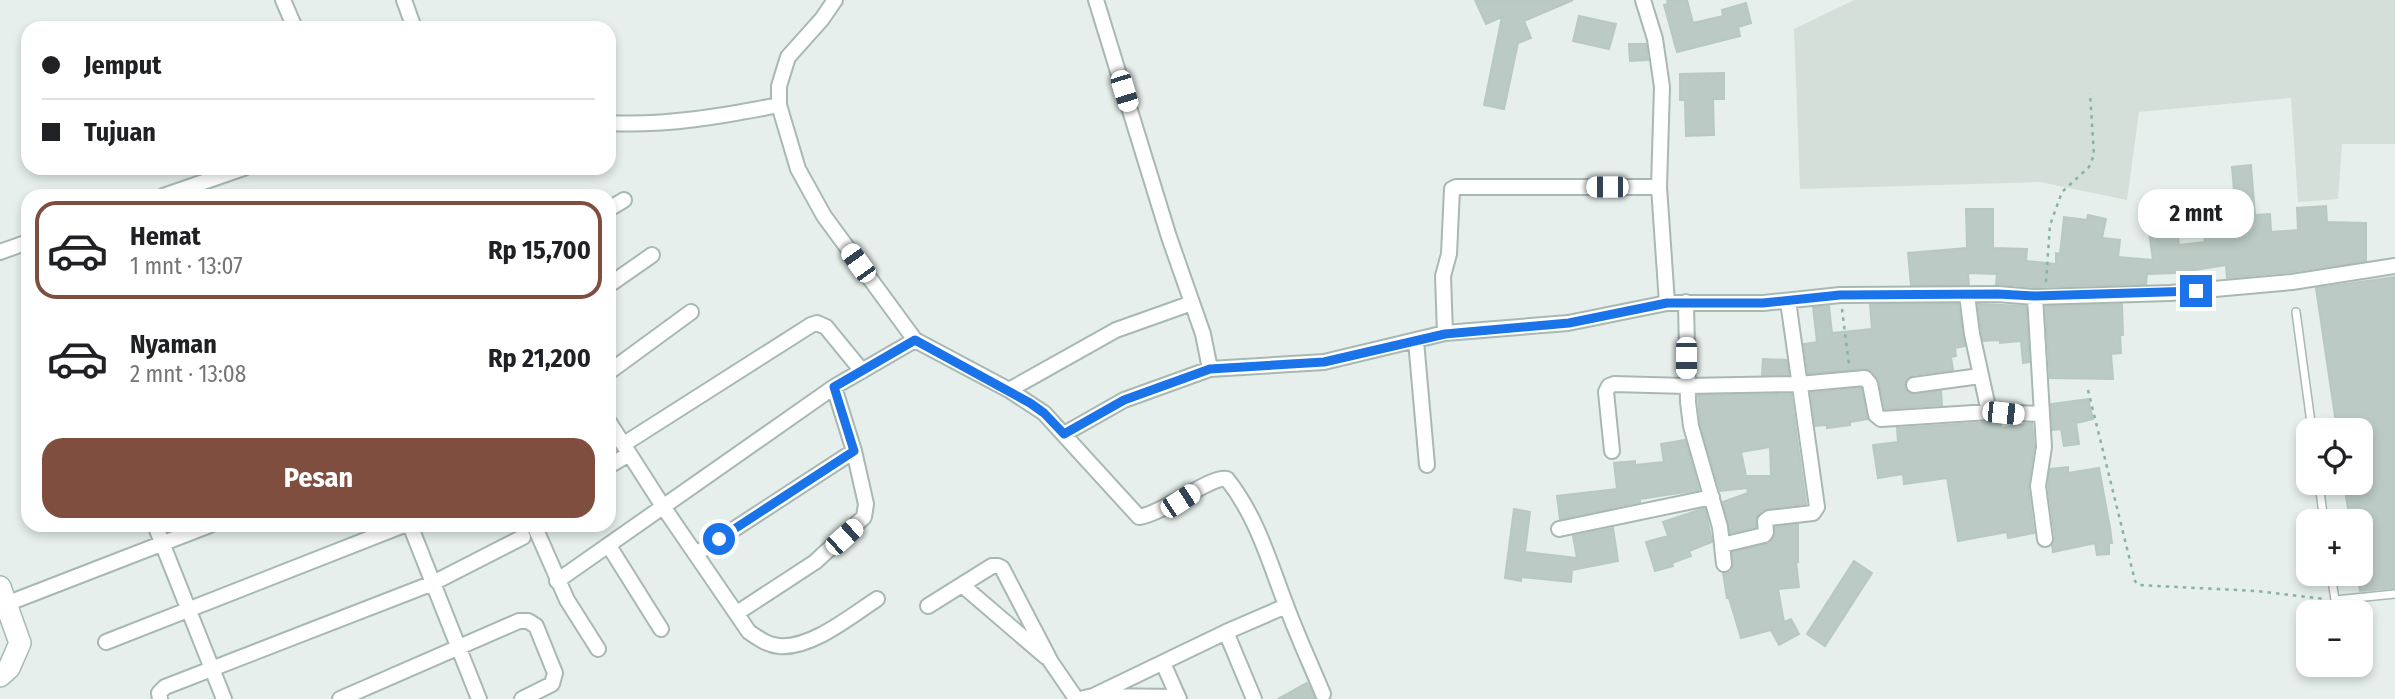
<!DOCTYPE html>
<html lang="id">
<head>
<meta charset="utf-8">
<style>
  :root { --surface:#fff; --page:#f6f6f6; --text:#202124; --muted:#757577; --line:#e0e0e0; --accent:#7f4e3f }
  body { margin:0; font-family:"Fira Sans Condensed",sans-serif; background:var(--page); color:var(--text); height:100vh; display:flex; flex-direction:column; font-size:26px; white-space:nowrap }
  * { box-sizing:border-box; margin:0 }
  p { font-size:23px; color:var(--muted) }
  .icon { flex:none; width:38px; height:38px; fill:none; stroke:currentColor; stroke-width:2; stroke-linecap:round; stroke-linejoin:round }
  .map { position:relative; flex:1; overflow:hidden }
  .details { position:absolute; left:21px; top:189px; width:595px; height:343px; display:flex; flex-direction:column; background:var(--surface); border-radius:21px; box-shadow:0 4px 10px #0003 }
  .details>* { flex:none }
  .hud { position:absolute; left:21px; top:21px; width:595px; height:154px; border-radius:21px; box-shadow:0 4px 10px #0003; display:grid; align-content:center; height:154px; padding:0 21px; background:var(--surface) }
  .controls { position:absolute; left:2296px; top:418px; display:grid; gap:14px }
  .controls a { display:grid; place-items:center; width:77px; height:77px; border-radius:14px; background:var(--surface); box-shadow:0 4px 10px #0003; font-size:35px }
  .end { position:absolute; width:32px; height:32px; margin:-16px; border:9px solid #1a73e8; background:#fff; box-shadow:0 0 0 4px #fff }
  .from { border-radius:50% }
  .bubble { position:absolute; height:49px; border-radius:21px; background:var(--surface); box-shadow:0 4px 10px #0003; font-size:23px; font-weight:700; line-height:49px; text-align:center }
  .car { position:absolute; width:21px; height:42px; margin:-21px -10px; border-radius:9px; box-shadow:0 0 5px 2px #0007; background:linear-gradient(#fff 24%,#345 0 40%,#fff 0 76%,#345 0 86%,#fff 0) }
  .hud b { display:flex; align-items:center; gap:24px; height:66px; font-size:26px }
  .hud b+b { border-top:2px solid var(--line) }
  .hud i { width:18px; height:18px; background:var(--text) }
  ul { padding:12px 0 0; list-style:none }
  li { display:flex; align-items:center; gap:21px; height:98px; margin:0 14px 10px; padding:0 7px; border:4px solid transparent; border-radius:21px }
  li div { flex:1 }
  li b { display:block; font-size:26px }
  li em { font-style:normal; font-weight:700 }
  li.active { border-color:var(--accent) }
  li>.icon { width:63px; height:63px; stroke-width:1.5 }
  .primary-button { display:flex; gap:14px; margin-top:auto; padding:14px 21px }
  .primary-button a { flex:1; height:80px; border-radius:21px; background:var(--accent); color:#fff; font-size:28px; font-weight:700; line-height:80px; text-align:center }
  .map>svg:first-child { display:block }
  .built { fill:#d4dfda }
  .building { fill:#bbcac4; stroke:#b8c9c2; stroke-width:2; fill-rule:evenodd }
  .lines { fill:none; stroke-linecap:round; stroke-linejoin:round }
  .lane-casing { stroke:#a8b8b2; stroke-width:10 }
  .street-casing { stroke:#a8b8b2; stroke-width:18 }
  .secondary-casing { stroke:#a4bbb3; stroke-width:24 }
  .path { stroke:#86b3a5; stroke-width:2.5; stroke-dasharray:3.5 5; stroke-linecap:butt }
  .lane { stroke:#fff; stroke-width:7 }
  .street { stroke:#fff; stroke-width:14 }
  .secondary { stroke:#fff; stroke-width:21 }
  .route { stroke:#1a73e8; stroke-width:9 }
</style>
</head>
<body>
<div class="map">
<svg width="2395" height="699" viewBox="0 0 2395 699">
  <rect width="100%" height="100%" fill="#e6efeb"/>
  <path class="built" d="M1854 0H2395V144H2342L2338 199 2298 202 2291 98 2139 112 2127 200 2040 182 1800 189 1794 29Z"/>
  <path class="building" d="M1475 0H1573L1524 21 1531 38 1518 43 1504 109 1484 105 1502 17 1486 24Z
    M1667 0H1687L1693 23 1723 16 1722 10 1746 3 1751 23 1738 27 1740 36 1677 52 1664 5 1668 4Z
    M1579 16 1616 24 1609 49 1573 41Z
    M1629 44H1646L1648 60 1630 61Z
    M1724 73V99H1713L1714 135 1686 136 1685 100H1680V74Z
    M2251 165 2255 215 2270 214 2271 232 2298 230 2297 208 2326 206 2327 222 2366 223V261L2291 272 2227 278 2226 265 2176 273 2147 274 2146 284 2035 287 1996 284 1997 274 1968 273 1969 285H1911L1908 253 1967 248 1966 209H1993V248L2027 249 2026 261 2056 264V253L2060 254 2064 217 2087 220 2088 215 2106 219 2102 238 2120 240 2118 257 2153 260 2149 231 2177 228 2179 245 2205 242 2202 220 2236 215 2232 167Z
    M2196 198 2198 215 2180 217 2178 199Z
    M2395 277V588L2360 591 2357 574H2361V522H2350L2344 483H2361V430H2337L2316 288Z
    M1870 304H1958L1965 346 1955 348 1956 356 1951 357 1953 370 1913 375 1905 382 1906 390 1911 394 1941 391 1942 405 1885 409 1879 382 1868 369 1808 374 1804 344 1817 342 1813 307 1829 306 1832 333 1872 329Z
    M1978 304 2026 306 2029 362 2023 363 2021 341 2000 343V340L1983 341Z
    M2122 304 2123 335H2120L2121 353 2111 354 2113 379 2050 378 2045 306Z
    M1763 359 1787 360 1789 375H1762Z
    M1861 388 1868 419 1850 422V425L1827 428V425L1815 426 1811 393Z
    M1791 394 1806 504 1767 509 1757 517 1756 527 1730 533 1723 502 1748 493 1747 488 1720 491 1700 424 1698 395ZM1770 447 1771 476H1746L1741 452Z
    M2088 399 2093 419 2076 423 2079 444 2064 446 2061 429 2053 430 2051 404Z
    M1993 422H2001V428L2032 423 2034 447 2028 487 2034 533 2008 538 2007 532 1958 541 1947 478 1904 484 1903 474 1878 478 1873 445 1898 442 1897 428Z
    M1685 440 1699 490 1640 499V502L1560 519 1557 496 1617 489 1614 463 1635 461V465L1664 462 1661 444Z
    M2068 467V473L2099 468 2110 528 2112 543H2109V554L2097 555 2095 543 2053 552 2052 545 2055 538 2048 486 2050 469Z
    M1705 508 1712 542 1689 551 1691 556 1672 563 1673 566 1655 571 1646 542 1668 536 1663 522Z
    M1514 509 1530 512 1525 552 1577 558 1573 536 1613 528 1618 561 1572 570 1571 582 1521 577V581L1505 578Z
    M1798 524V562H1796L1799 587 1778 589 1784 622 1791 619 1799 634 1779 645 1771 630 1741 638 1729 598H1727L1723 573 1732 572V552L1767 544 1774 537 1775 527Z
    M1854 561 1872 573 1825 646 1807 634Z
    M1307 683 1315 699H1278Z"/>
  <g class="lines">
    <g class="lane-casing">
      <path id="lane" d="M2296 312 2312 430
        M2319 483 2324 522
        M2331 574 2335 600 2395 594"/>
    </g>
    <g class="street-casing">
      <path id="street" d="M283 0 295 28
        M404 0 414 28
        M1096 0 1169 237 1203 334 1210 369
        M1643 0 1655 39 1662 87 1659 187 1667 303
        M779 105V86L788 57 822 19 835 0
        M609 123C666 126 723 116 779 105L798 169 824 216 915 340 1009 390 1044 413 1139 517C1165 513 1211 475 1227 479 1257 517 1269 561 1286 605 1297 635 1311 665 1323 694
        M163 196 244 168
        M609 209 624 200
        M0 252 28 242
        M609 285 652 255
        M1967 295 1972 334 1989 412
        M2035 297 2042 414
        M1686 302 1688 402 1691 426 1720 527 1724 564
        M1445 333 1443 276 1449 254 1452 189 1456 187H1659
        M1416 341 1427 465
        M609 372 691 312
        M1914 385 1980 376
        M1009 390 1116 330 1192 303
        M609 422 664 508 749 632C758 638 767 645 779 646 811 649 851 616 877 599
        M1064 434 1124 400 1210 369 1324 362 1445 333 1568 323 1667 303H1763L1840 295 1998 294 2035 297 2170 293 2292 282 2395 266
        M624 444 811 325 817 323 826 327 862 371
        M1612 451 1606 392 1609 386 1614 384 1686 386 1799 384 1865 378 1870 384 1876 415 1881 419 1989 412 2042 414 2044 447 2038 486 2045 539
        M609 466 629 454
        M155 525 224 699
        M410 525 479 699
        M534 525 567 600 598 649
        M1559 529 1712 497
        M1722 545 1764 535 1766 532 1765 521 1769 518 1813 513 1817 507 1788 301
        M609 546 661 629
        M696 554 854 451
        M557 581 834 387 915 340
        M962 585 1046 657
        M6 604 210 525
        M928 606 992 566H998L1002 568 1051 662 1075 697 1080 699 1093 696 1226 632 1286 606
        M737 613 815 562 864 517 866 504 854 451 834 387
        M1226 632 1254 699
        M106 642 404 525
        M1163 663 1179 699
        M1099 696 1178 697
        M160 699 159 693 165 687 433 583 523 537
        M340 699 519 621H528L536 626 555 673 552 684 522 699"/>
    </g>
    <g class="secondary-casing">
      <path id="secondary" d="M0 587 20 643 9 668 0 676"/>
    </g>
    <path class="path" d="M2046 282 2050 225 2062 192 2089 167 2094 155 2090 93
      M1842 309 1849 365
      M2088 390 2135 581 2138 585 2256 591 2325 599"/>
    <use href="#lane" class="lane"/>
    <use href="#street" class="street"/>
    <use href="#secondary" class="secondary"/>
  </g>
  <g class="lines">
    <path class="route" d="M719 539 854 451 834 387 915 340 1030 403 1044 413 1064 434 1124 400 1210 369 1324 362 1445 334 1569 323 1667 303H1763L1840 295 1998 294 2035 296 2196 291"/>
  </g>
</svg>
<div class="controls">
<a><svg class="icon" aria-label="locate" viewBox="0 0 24 24"><circle cx="12" cy="12" r="6"/><path d="M12 2v4M12 18v4M2 12h4M18 12h4"/></svg></a>
<a>+</a>
<a>−</a>
</div>
<i class="end from" style="left:719px;top:539px"></i>
<i class="end" style="left:2196px;top:291px"></i>
<div class="bubble" style="left:2138px;top:189px;width:116px">2 mnt</div>
<i class="car" style="left:1124px;top:91px;rotate:163deg"></i>
<i class="car" style="left:1607px;top:187px;rotate:270deg"></i>
<i class="car" style="left:858px;top:263px;rotate:324deg"></i>
<i class="car" style="left:1686px;top:358px;rotate:180deg"></i>
<i class="car" style="left:2003px;top:413px;rotate:96deg"></i>
<i class="car" style="left:1180px;top:501px;rotate:57deg"></i>
<i class="car" style="left:844px;top:537px;rotate:48deg"></i>
<div class="hud">
<b><i class="from"></i>Jemput</b>
<b><i></i>Tujuan</b>
</div>
<section class="details">
<ul>
<li class="active"><svg class="icon" aria-label="car" viewBox="0 0 24 24"><path d="M5 17H2v-5l4-1 3-4h7l3 4 3 1v5h-3M9 17h6M6 11h13"/><circle cx="7" cy="17" r="2"/><circle cx="17" cy="17" r="2"/></svg><div><b>Hemat</b><p>1 mnt · 13:07</p></div><em>Rp 15,700</em></li>
<li><svg class="icon" aria-label="car" viewBox="0 0 24 24"><path d="M5 17H2v-5l4-1 3-4h7l3 4 3 1v5h-3M9 17h6M6 11h13"/><circle cx="7" cy="17" r="2"/><circle cx="17" cy="17" r="2"/></svg><div><b>Nyaman</b><p>2 mnt · 13:08</p></div><em>Rp 21,200</em></li>
</ul>
<div class="primary-button"><a>Pesan</a></div>
</section>
</div>
</body>
</html>
